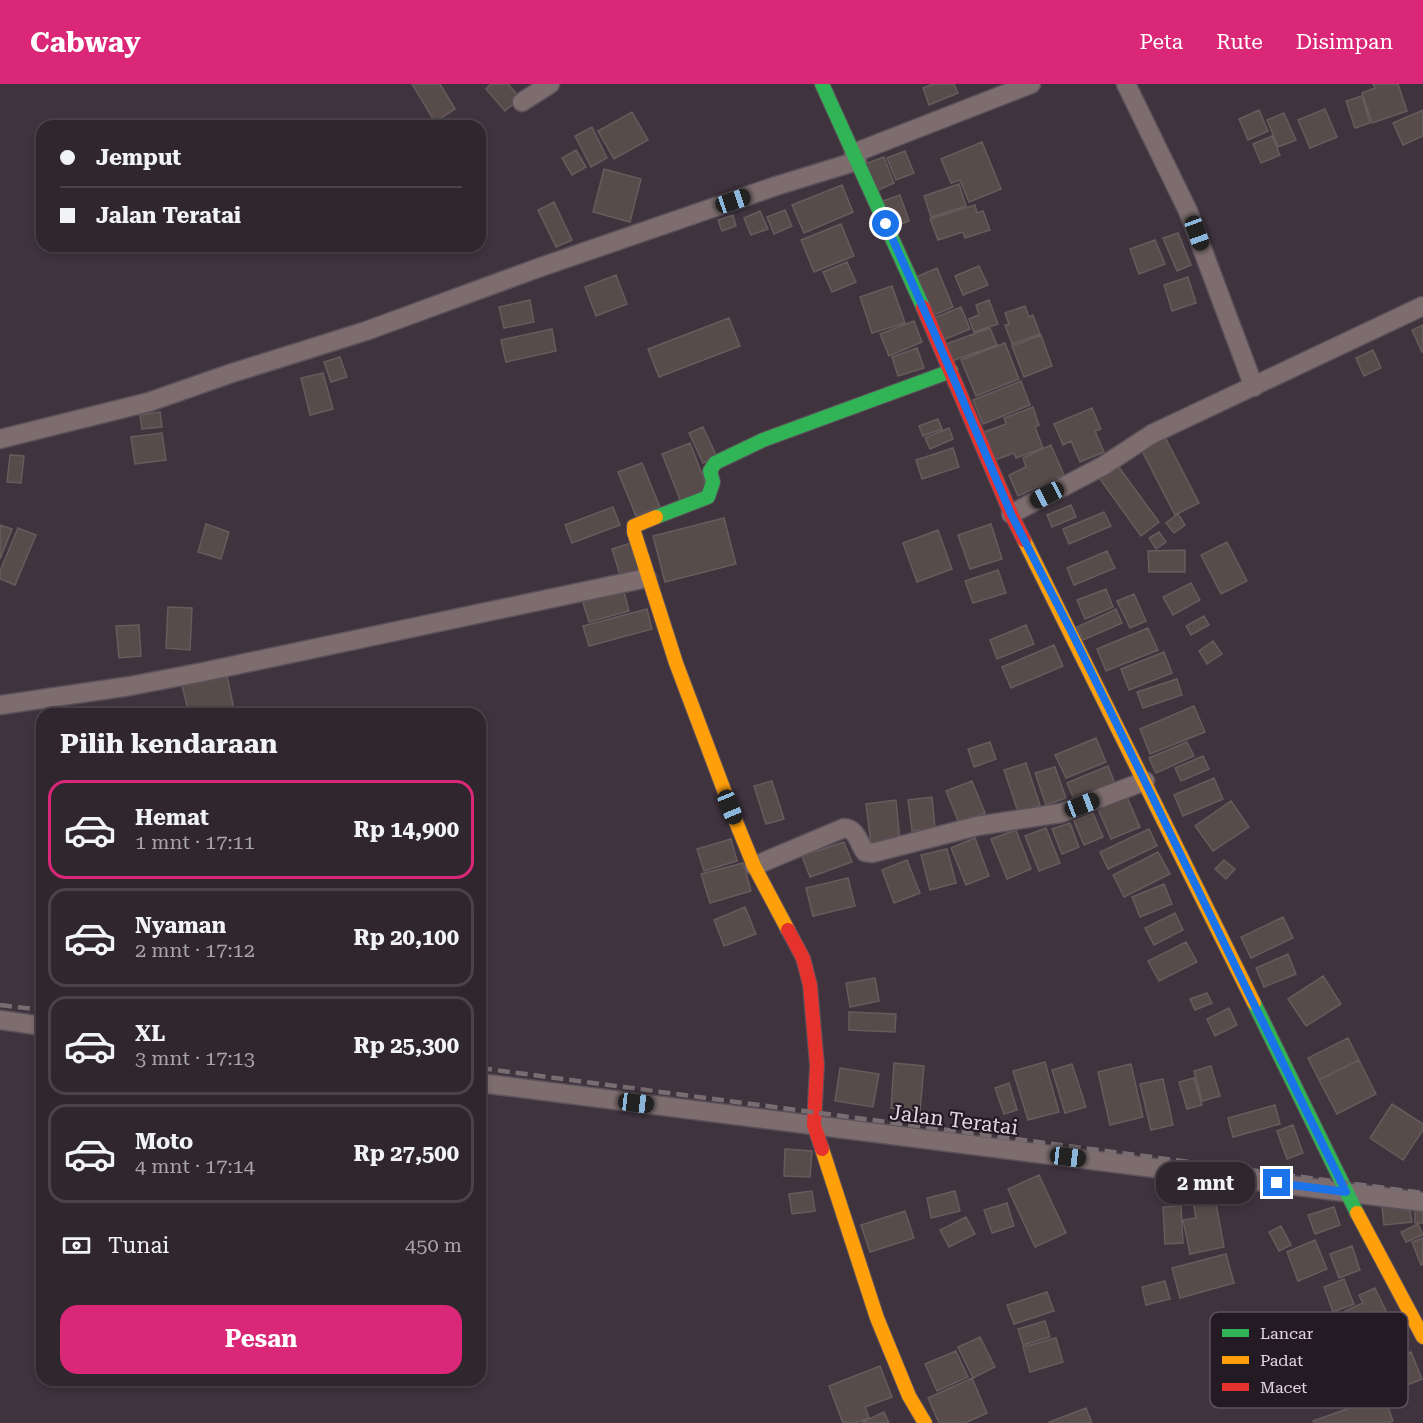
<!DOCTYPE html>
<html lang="id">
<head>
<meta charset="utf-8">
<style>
  :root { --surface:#2f262e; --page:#3b323a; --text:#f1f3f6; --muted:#a7a5aa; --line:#4a434a; --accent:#db2777 }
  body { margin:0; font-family:"Roboto Serif",serif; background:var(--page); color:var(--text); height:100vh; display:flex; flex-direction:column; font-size:22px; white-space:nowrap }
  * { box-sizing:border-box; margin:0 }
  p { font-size:20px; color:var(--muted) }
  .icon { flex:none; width:33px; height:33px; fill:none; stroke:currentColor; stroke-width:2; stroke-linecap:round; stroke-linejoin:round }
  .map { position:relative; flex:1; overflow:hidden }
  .sheet { position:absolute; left:36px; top:624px; width:450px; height:678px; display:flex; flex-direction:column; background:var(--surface); border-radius:18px; box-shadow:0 3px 9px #0003,0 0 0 2px var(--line) }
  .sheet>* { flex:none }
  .top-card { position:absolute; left:36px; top:36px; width:450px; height:132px; border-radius:18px; box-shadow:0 3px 9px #0003,0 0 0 2px var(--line); display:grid; align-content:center; height:132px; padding:0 24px; background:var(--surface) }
  .end { position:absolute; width:27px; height:27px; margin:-14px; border:8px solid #1a73e8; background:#fff; box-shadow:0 0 0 3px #fff }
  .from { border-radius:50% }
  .bubble { position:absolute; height:42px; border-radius:18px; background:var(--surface); box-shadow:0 3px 9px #0003,0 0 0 2px var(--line); font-size:20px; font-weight:700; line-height:42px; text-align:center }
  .car { position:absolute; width:18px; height:36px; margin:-18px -9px; border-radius:8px; box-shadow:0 0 4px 2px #0007; background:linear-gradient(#222 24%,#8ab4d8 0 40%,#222 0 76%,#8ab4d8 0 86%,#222 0) }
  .top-card b { display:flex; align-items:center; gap:21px; height:57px; font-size:22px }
  .top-card b+b { border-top:2px solid var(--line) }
  .top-card i { width:15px; height:15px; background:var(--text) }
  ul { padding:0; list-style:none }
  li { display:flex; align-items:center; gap:18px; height:99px; margin:0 12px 9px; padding:0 12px; border:3px solid var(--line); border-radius:18px }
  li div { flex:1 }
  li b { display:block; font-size:22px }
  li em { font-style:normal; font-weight:700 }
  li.selected { border-color:var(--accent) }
  li>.icon { width:54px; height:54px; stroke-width:1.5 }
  h2 { padding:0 24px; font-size:27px; line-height:72px }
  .pay { display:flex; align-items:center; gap:15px; height:66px; padding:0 24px; font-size:22px }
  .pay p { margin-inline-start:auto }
  .button { display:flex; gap:12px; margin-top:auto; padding:12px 24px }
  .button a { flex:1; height:69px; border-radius:18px; background:var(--accent); color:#fff; font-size:24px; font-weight:700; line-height:69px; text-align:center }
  header { display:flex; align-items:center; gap:36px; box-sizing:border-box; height:84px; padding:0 30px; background:var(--accent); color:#fff }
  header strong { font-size:28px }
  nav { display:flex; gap:33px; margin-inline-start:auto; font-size:21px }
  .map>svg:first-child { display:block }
  .building { fill:#584c4a; stroke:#665c5c; stroke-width:1.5 }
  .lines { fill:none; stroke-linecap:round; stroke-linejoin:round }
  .street-casing { stroke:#5c515b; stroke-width:21 }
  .fast-casing { stroke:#5c515b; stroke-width:16 }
  .slow-casing { stroke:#5c515b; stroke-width:16 }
  .jam-casing { stroke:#5c515b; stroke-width:16 }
  .street { stroke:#7d6d6e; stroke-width:18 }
  .fast { stroke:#30b455; stroke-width:14 }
  .slow { stroke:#ff9f0a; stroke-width:14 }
  .jam { stroke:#e5322d; stroke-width:14 }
  .rail { stroke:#796d72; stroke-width:4.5; stroke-dasharray:12 6; stroke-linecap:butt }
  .route { stroke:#1a73e8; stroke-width:8 }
  .labels { text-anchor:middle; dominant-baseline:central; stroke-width:4.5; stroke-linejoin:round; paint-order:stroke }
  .street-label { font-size:21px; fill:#e4d6e3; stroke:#241a24 }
  .key { fill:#241a24; stroke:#5e525d; stroke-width:1.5 }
  .key-label { font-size:16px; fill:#e4d6e3 }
</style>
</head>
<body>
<header>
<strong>Cabway</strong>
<nav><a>Peta</a><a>Rute</a><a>Disimpan</a></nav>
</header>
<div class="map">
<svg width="1423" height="1339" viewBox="0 0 1423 1339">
  <rect width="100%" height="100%" fill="#3f333e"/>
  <path class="building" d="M412 0H440L455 25 435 38Z
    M491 0H508L520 14 505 27 486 5Z
    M933 0H954L958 9 929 21 923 4Z
    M1373 0H1398L1407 27 1372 39 1362 9 1375 4Z
    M1362 12 1370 39 1355 44 1346 17Z
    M1325 25 1337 53 1310 64 1298 36Z
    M1259 26 1268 47 1248 56 1239 35Z
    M1423 26V52L1403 61 1393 39Z
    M632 28 648 56 614 75 598 47Z
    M1284 29 1296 56 1278 63 1267 36Z
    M592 43 607 74 591 83 575 52Z
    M1272 52 1280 71 1261 79 1253 60Z
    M982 58 1001 105 969 118 960 96 951 99 941 75Z
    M576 66 586 83 572 91 562 74Z
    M905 67 914 89 896 96 887 74Z
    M884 73 894 99 876 107 865 80Z
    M604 85 641 95 630 138 593 128Z
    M959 100 966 122 931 133 924 112Z
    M842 101 853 128 804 149 792 121Z
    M900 111 909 137 893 143 883 117Z
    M554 118 572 156 556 163 538 126Z
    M975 121 977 129 983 127 990 146 965 154 963 148 938 156 930 135Z
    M785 126 792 142 774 150 767 133Z
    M760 127 768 145 751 151 744 134Z
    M733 131 736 142 722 147 718 136Z
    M841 140 854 172 814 188 801 156Z
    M1178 149 1191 181 1177 187 1163 154Z
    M1155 156 1165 180 1139 190 1130 165Z
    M847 178 856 198 832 208 823 188Z
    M979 182 988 201 963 211 955 192Z
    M937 184 953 223 930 233 914 194Z
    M616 191 627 220 596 232 585 203Z
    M1188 193 1196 219 1172 227 1164 201Z
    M892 202 905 239 872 249 860 213Z
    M530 216 534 238 504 244 499 223Z
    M989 216 998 240 974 248 969 235 979 231 976 221Z
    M1025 222 1029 233 1033 231 1040 250 1012 260 1005 241 1009 240 1005 229Z
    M961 223 970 245 943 256 934 234Z
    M729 234 740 262 659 293 648 265Z
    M914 237 922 258 889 272 880 250Z
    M1423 241V268H1422L1412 246Z
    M990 244 997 261 952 277 946 260Z
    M552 245 556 267 506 278 501 256Z
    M1041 251 1052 282 1024 293 1012 262Z
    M1005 259 1019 295 976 312 961 276Z
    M917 264 924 284 898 292 892 273Z
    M1373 266 1381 284 1364 292 1356 274Z
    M340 273 347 293 331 298 324 278Z
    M323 289 333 325 310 331 301 294Z
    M1021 297 1030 321 983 340 973 316Z
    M1033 323 1039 341 1035 343 1043 364 1016 374 1014 369 995 376 984 348 1006 340 1004 334Z
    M1092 324 1101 345 1095 347 1104 368 1080 378 1071 357 1063 361 1054 340Z
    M160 328 162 343 142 345 140 331Z
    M938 335 942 345 923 352 919 342Z
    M703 343 717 373 703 379 689 349Z
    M949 344 953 355 930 365 925 354Z
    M162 349 166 376 135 380 131 353Z
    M1165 353 1199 419 1175 431 1141 365Z
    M690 359 709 408 681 418 662 370Z
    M1051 361 1064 391 1018 412 1009 391 1026 383 1023 374Z
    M953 364 959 383 922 395 916 376Z
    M10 371 24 372 21 399 7 398Z
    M642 379 660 423 636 432 618 388Z
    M1118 382 1159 438 1141 452 1100 395Z
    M1071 421 1076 433 1052 443 1047 431Z
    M613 423 620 441 572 459 565 441Z
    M1104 428 1111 442 1069 460 1063 445Z
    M1178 430 1185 441 1174 449 1166 439Z
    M724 434 736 480 665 498 653 452Z
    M206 440 229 448 221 475 198 468Z
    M991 440 1002 475 970 485 958 451Z
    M0 441 12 445 0 475Z
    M18 444 36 451 15 501 0 495V487Z
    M938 446 952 485 917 498 903 459Z
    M1159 448 1166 458 1156 465 1149 454Z
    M634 458 642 485 620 491 612 465Z
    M1227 458 1247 497 1221 510 1201 471Z
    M1185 466V488H1149L1148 467Z
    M1107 467 1115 484 1074 501 1067 484Z
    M998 486 1006 509 973 519 965 497Z
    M1191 499 1200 516 1173 531 1163 513Z
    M623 504 629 527 589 538 582 515Z
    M1106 505 1113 523 1085 535 1077 516Z
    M1134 510 1146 537 1130 544 1117 517Z
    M168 523 192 524 190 566 166 564Z
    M647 525 652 545 589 562 583 542Z
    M1116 525 1122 539 1083 556 1077 543Z
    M1204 532 1209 541 1191 551 1186 542Z
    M139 541 141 572 119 574 116 542Z
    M1026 541 1034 560 997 575 990 556Z
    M1148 544 1158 566 1106 587 1097 565Z
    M1213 557 1222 570 1207 580 1199 567Z
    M1054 561 1063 582 1011 604 1002 583Z
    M1164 568 1172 589 1129 606 1121 585Z
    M226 587 234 625 211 630H189L181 597Z
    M1177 595 1182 611 1143 624 1137 608Z
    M1194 622 1205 648 1150 670 1140 645Z
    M1096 654 1106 678 1066 694 1055 671Z
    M990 658 996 675 974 683 968 665Z
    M1187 658 1194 672 1156 689 1149 674Z
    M1203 672 1209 685 1181 697 1175 684Z
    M1026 679 1040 721 1018 728 1004 686Z
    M1108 682 1116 702 1076 720 1067 699Z
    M1055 683 1066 714 1046 721 1035 689Z
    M1214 694 1223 715 1183 732 1174 711Z
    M772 697 784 735 766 740 754 702Z
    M972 697 985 729 959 739 946 707Z
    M932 713 935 744 912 747 908 716Z
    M1127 713 1140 743 1111 755 1098 725Z
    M896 716 900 757 871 760 866 720Z
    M1231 717 1249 743 1213 767 1195 742Z
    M1093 729 1103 753 1084 761 1074 737Z
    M1070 739 1079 763 1062 770 1052 745Z
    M1046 744 1060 779 1039 787 1025 752Z
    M1149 745 1157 762 1108 785 1100 768Z
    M1016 746 1031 785 1007 795 991 755Z
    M975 754 989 792 966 801 951 764Z
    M731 755 737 777 704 787 697 765Z
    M844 758 852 778 810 793 802 772Z
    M947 765 956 799 930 806 921 771Z
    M1158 768 1170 790 1124 813 1113 791Z
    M907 776 920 809 894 819 882 786Z
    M1224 776 1235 785 1226 795 1215 785Z
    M743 779 751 807 710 819 701 790Z
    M848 794 855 822 813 832 806 804Z
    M1164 800 1172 820 1140 833 1132 813Z
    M745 823 756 850 724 862 714 836Z
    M1175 829 1183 846 1154 861 1145 844Z
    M1283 833 1293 854 1251 874 1241 853Z
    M1186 858 1197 878 1159 897 1148 877Z
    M1288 870 1296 890 1264 903 1256 884Z
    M1323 892 1341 920 1306 942 1288 915Z
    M875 894 879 917 850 923 846 899Z
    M1207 909 1212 919 1195 926 1190 915Z
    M1229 924 1237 941 1215 952 1207 935Z
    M849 928 896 930 895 948 849 946Z
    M1348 954 1359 976 1319 996 1308 974Z
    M1359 976 1376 1010 1337 1030 1319 996Z
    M1045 978 1059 1028 1028 1036 1013 987Z
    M894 979 924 982 920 1027 891 1024Z
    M1072 980 1086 1023 1065 1029 1052 986Z
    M1131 980 1143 1033 1110 1041 1098 988Z
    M1211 982 1220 1012 1202 1017 1194 987Z
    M840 984 879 990 873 1023 835 1017Z
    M1194 994 1202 1021 1187 1025 1179 998Z
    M1163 995 1173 1041 1151 1046 1140 1000Z
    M1009 999 1017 1026 1004 1030 995 1004Z
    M1392 1020 1423 1040V1046L1403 1076 1370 1054Z
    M1275 1021 1280 1040 1233 1053 1228 1034Z
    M1293 1041 1303 1069 1287 1075 1277 1047Z
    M785 1065 812 1067 810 1093 784 1092Z
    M1039 1091 1066 1149 1035 1163 1008 1105Z
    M812 1107 815 1127 792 1130 789 1110Z
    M955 1107 960 1127 931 1134 927 1114Z
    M1215 1114 1224 1163 1190 1170 1183 1136 1196 1134 1193 1118Z
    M1007 1119 1014 1142 992 1149 984 1126Z
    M1409 1119 1412 1138 1384 1141 1382 1122Z
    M1181 1122 1183 1159 1165 1160 1163 1123Z
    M1334 1123 1340 1141 1315 1150 1308 1131Z
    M1415 1124 1423 1125V1139H1415Z
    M905 1127 914 1154 870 1168 861 1141Z
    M966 1133 975 1150 949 1163 940 1146Z
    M1418 1140 1423 1151 1406 1158 1401 1148Z
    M1281 1142 1291 1161 1279 1167 1269 1148Z
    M1423 1154V1180L1421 1181 1412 1158Z
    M1315 1156 1327 1185 1298 1197 1287 1168Z
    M1352 1162 1360 1186 1339 1194 1330 1170Z
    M1226 1170 1234 1199 1180 1214 1172 1184Z
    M1344 1195 1354 1220 1333 1228 1324 1203Z
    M1165 1197 1170 1215 1146 1221 1142 1203Z
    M1375 1204 1386 1227 1352 1243 1345 1227 1363 1219 1359 1211Z
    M1047 1208 1054 1227 1014 1240 1007 1221Z
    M1045 1237 1050 1253 1023 1261 1018 1245Z
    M980 1253 995 1283 973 1294 958 1263Z
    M1056 1254 1063 1278 1030 1288 1023 1263Z
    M956 1267 968 1293 937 1307 925 1280Z
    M1411 1268 1422 1295 1383 1311 1372 1284Z
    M880 1282 892 1313 865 1323 869 1334 855 1339H843L829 1302Z
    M972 1294 987 1329 965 1339H939L928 1314Z
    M1384 1312 1393 1337 1389 1339H1314L1313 1337Z
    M1086 1324 1092 1339H1049V1338Z
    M884 1328 889 1339H861Z"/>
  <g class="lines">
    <g class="street-casing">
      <path id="street" d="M1126 0 1188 127 1254 303
        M522 18 550 0
        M854 69 1031 0
        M0 355 149 318 229 290 366 247 538 184 776 102 857 77
        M1011 430 1103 382 1152 350 1423 222
        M0 621 130 602 203 588 647 494
        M754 782 844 744C857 745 858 758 865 768L872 769 977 742 1061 729 1145 697
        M0 936 42 942
        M480 999 1423 1118"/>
    </g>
    <g class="fast-casing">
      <path id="fast" d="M822 0 923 223
        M656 433 708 413 713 398 710 387 715 379 763 356 951 287
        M1254 919 1357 1129"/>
    </g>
    <g class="slow-casing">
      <path id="slow" d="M656 433 634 442V448L676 579 736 738 754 782 788 846
        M1024 456 1254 919
        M822 1065 877 1234 909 1312 925 1339
        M1357 1129 1423 1253"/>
    </g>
    <g class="jam-casing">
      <path id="jam" d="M923 223 1011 430 1024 456
        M788 846 803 874 810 901 817 981 814 1041 822 1065"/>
    </g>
    <use href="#street" class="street"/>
    <use href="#fast" class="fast"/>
    <use href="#slow" class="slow"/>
    <use href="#jam" class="jam"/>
    <path class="rail" d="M0 921 42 926
      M480 984 1423 1109"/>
  </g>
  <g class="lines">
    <path class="route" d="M886 140 933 246 1011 430 1072 549 1346 1108 1277 1099"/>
  </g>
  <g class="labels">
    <g class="street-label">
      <text transform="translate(954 1036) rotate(7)">Jalan Teratai</text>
    </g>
  </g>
  <rect x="1210" y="1228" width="198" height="96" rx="9" class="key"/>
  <rect x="1222" y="1245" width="27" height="8" fill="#30b455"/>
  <rect x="1222" y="1272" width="27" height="8" fill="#ff9f0a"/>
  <rect x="1222" y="1299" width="27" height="8" fill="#e5322d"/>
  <g class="key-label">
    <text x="1260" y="1255">Lancar</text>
    <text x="1260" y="1282">Padat</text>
    <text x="1260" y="1309">Macet</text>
  </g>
</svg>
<i class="end from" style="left:886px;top:140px"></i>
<i class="end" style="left:1277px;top:1099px"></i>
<div class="bubble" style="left:1156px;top:1078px;width:99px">2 mnt</div>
<i class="car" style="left:733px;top:117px;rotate:71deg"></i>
<i class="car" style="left:1197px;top:149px;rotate:160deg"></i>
<i class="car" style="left:1047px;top:411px;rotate:242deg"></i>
<i class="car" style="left:1082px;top:721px;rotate:69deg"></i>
<i class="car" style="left:730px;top:723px;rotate:158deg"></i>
<i class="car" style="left:636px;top:1019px;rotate:97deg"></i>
<i class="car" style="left:1068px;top:1073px;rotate:97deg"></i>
<div class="top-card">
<b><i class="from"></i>Jemput</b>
<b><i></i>Jalan Teratai</b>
</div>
<section class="sheet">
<h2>Pilih kendaraan</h2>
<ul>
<li class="selected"><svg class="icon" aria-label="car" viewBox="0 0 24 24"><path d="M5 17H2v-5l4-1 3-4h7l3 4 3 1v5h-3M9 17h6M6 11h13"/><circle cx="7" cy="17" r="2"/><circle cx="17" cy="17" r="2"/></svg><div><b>Hemat</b><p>1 mnt · 17:11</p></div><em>Rp 14,900</em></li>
<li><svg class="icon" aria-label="car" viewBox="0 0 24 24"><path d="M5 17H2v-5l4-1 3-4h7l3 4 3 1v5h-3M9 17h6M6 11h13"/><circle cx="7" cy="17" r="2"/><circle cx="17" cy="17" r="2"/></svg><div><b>Nyaman</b><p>2 mnt · 17:12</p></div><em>Rp 20,100</em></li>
<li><svg class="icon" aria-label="car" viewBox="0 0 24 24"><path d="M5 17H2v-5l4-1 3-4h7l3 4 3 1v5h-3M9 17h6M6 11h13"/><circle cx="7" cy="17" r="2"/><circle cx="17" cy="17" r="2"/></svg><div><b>XL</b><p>3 mnt · 17:13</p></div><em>Rp 25,300</em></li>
<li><svg class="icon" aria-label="car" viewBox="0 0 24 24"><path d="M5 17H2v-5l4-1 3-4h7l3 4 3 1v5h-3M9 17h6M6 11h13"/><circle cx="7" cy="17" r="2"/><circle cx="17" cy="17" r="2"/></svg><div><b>Moto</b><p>4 mnt · 17:14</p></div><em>Rp 27,500</em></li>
</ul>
<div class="pay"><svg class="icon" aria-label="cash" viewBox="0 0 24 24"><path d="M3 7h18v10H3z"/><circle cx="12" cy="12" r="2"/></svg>Tunai<p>450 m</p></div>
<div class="button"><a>Pesan</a></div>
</section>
</div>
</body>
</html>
